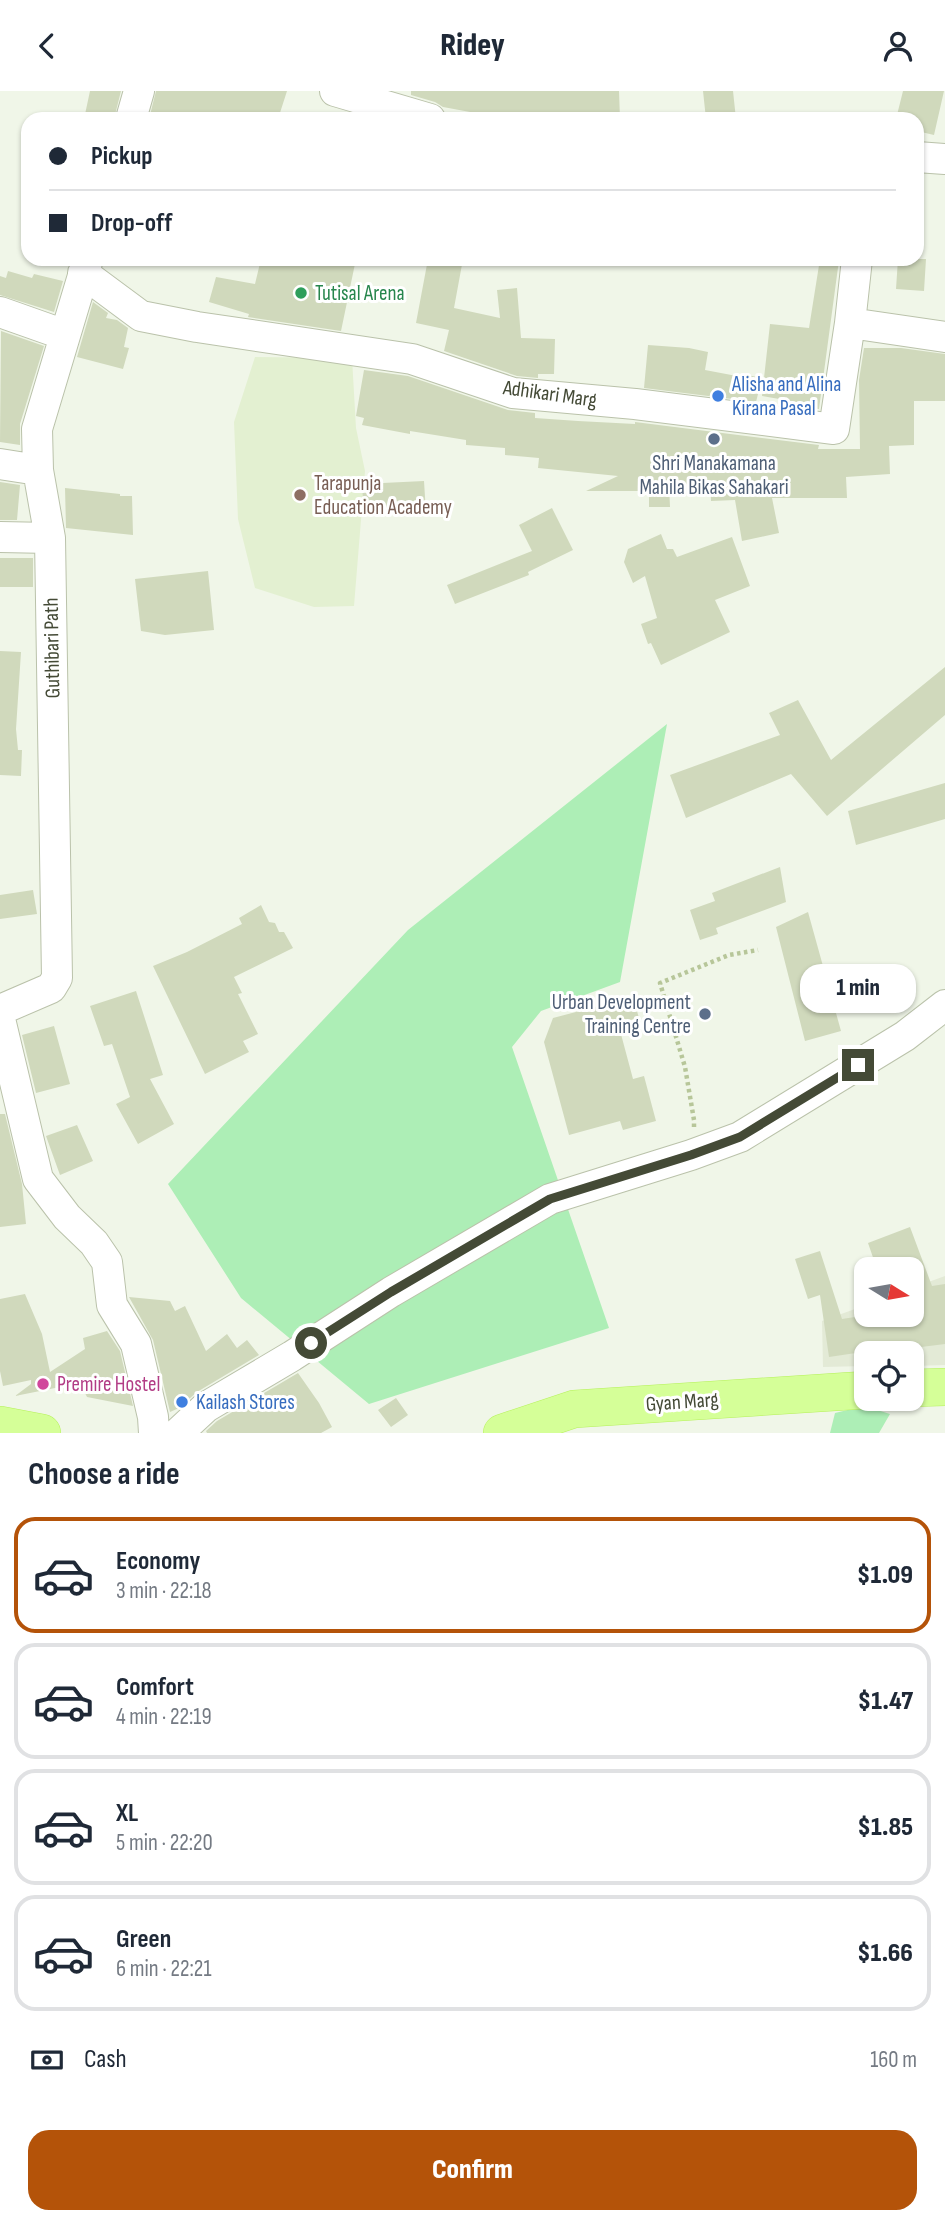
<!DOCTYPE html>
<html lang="en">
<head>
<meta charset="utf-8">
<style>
  :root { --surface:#fff; --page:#f2f2f3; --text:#1f2937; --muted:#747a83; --line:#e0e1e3; --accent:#b45309 }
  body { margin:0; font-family:"Sofia Sans Condensed",sans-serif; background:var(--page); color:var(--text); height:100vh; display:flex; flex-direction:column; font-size:26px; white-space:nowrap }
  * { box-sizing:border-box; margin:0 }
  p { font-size:23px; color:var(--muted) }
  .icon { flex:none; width:38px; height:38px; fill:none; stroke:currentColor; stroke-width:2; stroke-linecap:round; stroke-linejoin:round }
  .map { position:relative; height:1342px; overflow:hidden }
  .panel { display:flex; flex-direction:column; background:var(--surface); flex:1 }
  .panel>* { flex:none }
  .hud { position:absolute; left:21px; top:21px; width:903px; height:154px; border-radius:21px; box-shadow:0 2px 5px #0004; display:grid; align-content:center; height:154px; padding:0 28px; background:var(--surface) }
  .needle { width:46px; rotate:101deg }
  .tools { position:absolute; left:854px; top:1166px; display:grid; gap:14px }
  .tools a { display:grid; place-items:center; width:70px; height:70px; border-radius:14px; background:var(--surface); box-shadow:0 2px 5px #0004; font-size:35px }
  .end { position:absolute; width:32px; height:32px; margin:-16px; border:9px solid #444a36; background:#fff; box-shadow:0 0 0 4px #fff }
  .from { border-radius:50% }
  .bubble { position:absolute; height:49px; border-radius:21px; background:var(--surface); box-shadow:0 2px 5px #0004; font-size:23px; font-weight:800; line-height:49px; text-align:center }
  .hud b { display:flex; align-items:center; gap:24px; height:66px; font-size:26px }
  .hud b+b { border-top:2px solid var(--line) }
  .hud i { width:18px; height:18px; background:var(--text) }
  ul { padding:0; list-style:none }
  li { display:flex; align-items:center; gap:21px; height:116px; margin:0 14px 10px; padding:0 14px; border:4px solid var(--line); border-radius:21px }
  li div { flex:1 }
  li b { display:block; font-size:26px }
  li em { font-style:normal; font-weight:800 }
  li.on { border-color:var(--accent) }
  li>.icon { width:63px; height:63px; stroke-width:1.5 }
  h2 { padding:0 28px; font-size:32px; line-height:84px }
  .pay { display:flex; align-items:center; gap:18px; height:77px; padding:0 28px; font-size:26px }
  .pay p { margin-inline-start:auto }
  .action { display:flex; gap:14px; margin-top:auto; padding:14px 28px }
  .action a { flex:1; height:80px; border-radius:21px; background:var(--accent); color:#fff; font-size:28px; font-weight:800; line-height:80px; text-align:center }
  header { display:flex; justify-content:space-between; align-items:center; height:91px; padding:0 28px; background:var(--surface); font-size:32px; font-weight:800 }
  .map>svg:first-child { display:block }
  .residential { fill:#e3ead6 }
  .education { fill:#e3f0d1 }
  .green { fill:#adeeb6 }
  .building { fill:#d0d9bc }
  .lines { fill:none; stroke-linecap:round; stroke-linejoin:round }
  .minor-casing { stroke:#bac2aa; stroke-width:32 }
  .major-casing { stroke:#b6f15b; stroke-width:38 }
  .path { stroke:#b7c699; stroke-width:4.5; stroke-dasharray:3.5 3.5; stroke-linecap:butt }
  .minor { stroke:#fff; stroke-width:30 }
  .major { stroke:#d5ff98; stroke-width:37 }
  .route { stroke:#444a36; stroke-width:9 }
  .leisure-dot { fill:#2e9e5b; stroke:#fff; stroke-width:2.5 }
  .shop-dot { fill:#3f7fe0; stroke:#fff; stroke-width:2.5 }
  .service-dot { fill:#5c6f8a; stroke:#fff; stroke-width:2.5 }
  .education-dot { fill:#8d6e63; stroke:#fff; stroke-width:2.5 }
  .hotel-dot { fill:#d1479c; stroke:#fff; stroke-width:2.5 }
  .labels { text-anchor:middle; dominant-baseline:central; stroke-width:6; stroke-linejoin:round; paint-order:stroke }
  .leisure-label { font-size:21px; fill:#27864d; stroke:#fff; text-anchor:start }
  .shop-label { font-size:21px; fill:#366cbe; stroke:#fff; text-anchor:start }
  .street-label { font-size:21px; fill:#444a36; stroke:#fff }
  .service-label { font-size:21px; fill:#4e5e75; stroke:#fff }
  .education-label { font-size:21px; fill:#785e54; stroke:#fff; text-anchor:start }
  .hotel-label { font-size:21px; fill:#b23c85; stroke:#fff; text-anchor:start }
</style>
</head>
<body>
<header><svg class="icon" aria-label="back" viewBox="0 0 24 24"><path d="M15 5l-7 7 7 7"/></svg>Ridey<svg class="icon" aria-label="person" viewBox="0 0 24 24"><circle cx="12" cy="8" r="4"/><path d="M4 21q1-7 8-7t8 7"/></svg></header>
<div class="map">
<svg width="945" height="1342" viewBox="0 0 945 1342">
  <rect width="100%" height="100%" fill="#f0f6e8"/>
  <path class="residential" d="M945 1185V1274L912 1275V1262H866V1275L823 1276 822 1230 866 1214V1223H912V1197Z"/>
  <path class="education" d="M255 266 352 267 356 337 365 380 354 515 314 516 255 497 238 428 234 331Z"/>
  <path class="green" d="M667 633 620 891 541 920 512 956 609 1237 369 1313 241 1207 168 1093 408 839Z
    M864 1315 890 1323 879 1342H830L835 1322Z"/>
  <path class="building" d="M90 0H121L114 28H84Z
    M156 0H287L278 28H149Z
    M411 0H619L620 28H480L481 23 443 16 435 11 411 4Z
    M703 0H733L736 28H706Z
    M903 0H944L934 44 917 40V28H896Z
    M261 168H356L341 240 248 226 249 223 209 211 216 186 255 193Z
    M428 168H463L454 217 500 227 497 199 517 197 521 247 555 248 554 283H538V287L517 285 444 260 449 239 416 232Z
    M820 168 839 169 819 318 807 317 808 313 762 305 770 233 809 237Z
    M898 168H926L924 200 896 198Z
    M8 180 32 187 34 183 63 190 54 221 0 204V185L6 187Z
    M93 211 108 222 106 227 117 229 128 237 124 256 129 257 123 278 77 266Z
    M1 240 44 255 20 333V354L0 351Z
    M648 254 689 257 708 261 705 279 742 286V283L762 287 756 311 644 297Z
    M864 257H901L945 263V310H914V354L889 355 890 383 846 386 847 407H772L779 442 742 450 735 409 711 410 710 391 669 394 670 416H649V400H586L618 385 538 377 539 367 505 364V357L466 354V349L410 340V343L362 334 364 327 356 325 364 279 408 285 508 319 535 322V327L578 330 635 333V331L819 354 818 358H860L859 289Z
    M424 390 426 422 364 425 362 393Z
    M0 391 20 394 17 429H0Z
    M65 397 120 403V405H132L133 444 66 437Z
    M552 417 573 459 528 481 529 484 455 513 447 494 532 460 519 434Z
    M661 443 667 458H673L677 466 732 446 750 495 715 509 730 541 661 574 651 552 648 553 641 533 657 527 645 485 633 492 624 471 628 458Z
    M0 467H33V496H0Z
    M208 480 214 539 165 544 141 540 135 488Z
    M0 560 21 561 16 638 18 659H22L21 685 0 684Z
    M945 576V624L827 725 791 683 686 727 670 684 780 644 769 622 798 609 831 669Z
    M945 692V728L856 754 848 720Z
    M780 776 786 811 716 837 718 843 700 849 690 819 715 810 712 802Z
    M33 799 37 823 0 828V804Z
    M261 814 269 831 275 832 279 841H284L293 857 234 886 242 902 238 903 258 943 243 950 249 961 205 983 153 875 187 861 242 833 239 827Z
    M808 821 841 940 805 950 776 836Z
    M136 900 163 984 150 988 174 1033 138 1053 116 1013 130 1006 112 953 104 955 90 915Z
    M633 906 639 927 618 932 633 988 644 985 656 1030 623 1039 620 1030 569 1044 544 951 553 927Z
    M54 935 70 993 36 1002 22 944Z
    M0 1023H5L22 1093 26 1133 0 1136Z
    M77 1034 93 1070 60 1084 46 1045Z
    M910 1136 932 1195 945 1193V1253L897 1259 896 1256 829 1266 820 1204 808 1208 795 1168 820 1160 842 1228 874 1223H912V1168L885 1178H877L868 1152Z
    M25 1203 42 1243 50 1281 85 1258 83 1247 107 1240 120 1260 133 1315 87 1306 80 1292 15 1305 31 1293V1289L3 1295 0 1280V1208Z
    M129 1206 170 1210 175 1220 185 1215 206 1260 227 1243 237 1257 247 1249 259 1264 197 1301 179 1317 170 1321 153 1249Z
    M298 1282 319 1312 332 1336 321 1342H207L206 1340 217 1330Z
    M396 1307 408 1324 391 1336 378 1319Z"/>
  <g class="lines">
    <g class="minor-casing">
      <path id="minor" d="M335 0 430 28
        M131 28 139 0
        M917 66 945 68
        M83 182 141 225 197 236 412 268 513 302 635 313 834 338 850 232 945 246
        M0 221 65 244
        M850 232 857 168
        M0 373 38 379
        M0 446 50 447
        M0 919 51 897 57 887 50 447 38 379 37 338 88 168
        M0 928 38 1088 67 1126 94 1152 107 1171 112 1214 136 1253 153 1326 154 1342
        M178 1342 206 1316 292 1265 391 1201 550 1108 691 1064 740 1046 905 945 945 914"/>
    </g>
    <g class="major-casing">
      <path id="major" d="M912 1297 945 1296
        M0 1334 42 1342
        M502 1342 574 1318 866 1299"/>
    </g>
    <path class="path" d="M694 1036V1029L685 976 660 892 729 864 758 859"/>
    <use href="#minor" class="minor"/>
    <use href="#major" class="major"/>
  </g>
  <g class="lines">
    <path class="route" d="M311 1252 391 1201 550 1108 691 1064 740 1046 858 974"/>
  </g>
  <circle class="leisure-dot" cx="301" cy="202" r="7"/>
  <g class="shop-dot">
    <circle cx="718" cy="305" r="7"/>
    <circle cx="182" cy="1311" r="7"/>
  </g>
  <g class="service-dot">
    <circle cx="714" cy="348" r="7"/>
    <circle cx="705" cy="923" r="7"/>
  </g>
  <circle class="education-dot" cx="300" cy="404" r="7"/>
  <circle class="hotel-dot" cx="43" cy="1293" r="7"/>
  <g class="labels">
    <g class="leisure-label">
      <text x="315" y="202">Tutisal Arena</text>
    </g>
    <g class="shop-label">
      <text x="732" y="293">Alisha and Alina<tspan x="732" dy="24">Kirana Pasal</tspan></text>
      <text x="196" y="1311">Kailash Stores</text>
    </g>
    <g class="street-label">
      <text transform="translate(550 303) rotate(8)">Adhikari Marg</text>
      <text transform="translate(52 557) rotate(-91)">Guthibari Path</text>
      <text transform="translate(682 1311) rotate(-4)">Gyan Marg</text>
    </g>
    <g class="service-label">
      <text x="714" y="372">Shri Manakamana<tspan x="714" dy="24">Mahila Bikas Sahakari</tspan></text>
      <text x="691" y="911" text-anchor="end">Urban Development<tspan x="691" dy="24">Training Centre</tspan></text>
    </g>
    <g class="education-label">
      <text x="314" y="392">Tarapunja<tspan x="314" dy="24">Education Academy</tspan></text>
    </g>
    <g class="hotel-label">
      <text x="57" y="1293">Premire Hostel</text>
    </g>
  </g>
</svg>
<div class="tools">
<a><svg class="needle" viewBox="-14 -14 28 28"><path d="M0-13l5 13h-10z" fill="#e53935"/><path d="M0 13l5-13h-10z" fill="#747a83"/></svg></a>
<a><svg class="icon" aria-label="locate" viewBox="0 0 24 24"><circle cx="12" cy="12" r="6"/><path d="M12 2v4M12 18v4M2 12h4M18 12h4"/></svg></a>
</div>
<i class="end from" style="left:311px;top:1252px"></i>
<i class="end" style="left:858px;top:974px"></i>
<div class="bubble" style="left:800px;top:873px;width:116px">1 min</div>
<div class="hud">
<b><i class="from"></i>Pickup</b>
<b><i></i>Drop-off</b>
</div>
</div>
<section class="panel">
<h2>Choose a ride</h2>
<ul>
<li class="on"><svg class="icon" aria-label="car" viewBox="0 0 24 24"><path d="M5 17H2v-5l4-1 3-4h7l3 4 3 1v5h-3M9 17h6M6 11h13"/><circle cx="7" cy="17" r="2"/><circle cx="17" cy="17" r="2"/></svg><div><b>Economy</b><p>3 min · 22:18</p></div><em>$1.09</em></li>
<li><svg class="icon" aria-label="car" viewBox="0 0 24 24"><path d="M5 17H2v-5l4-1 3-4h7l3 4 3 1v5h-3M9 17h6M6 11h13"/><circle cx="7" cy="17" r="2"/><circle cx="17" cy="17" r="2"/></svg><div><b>Comfort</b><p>4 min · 22:19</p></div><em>$1.47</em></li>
<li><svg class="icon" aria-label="car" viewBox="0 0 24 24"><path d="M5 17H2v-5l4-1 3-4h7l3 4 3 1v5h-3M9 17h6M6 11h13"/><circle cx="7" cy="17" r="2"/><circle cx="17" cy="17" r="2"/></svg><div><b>XL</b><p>5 min · 22:20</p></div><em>$1.85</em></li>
<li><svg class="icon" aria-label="car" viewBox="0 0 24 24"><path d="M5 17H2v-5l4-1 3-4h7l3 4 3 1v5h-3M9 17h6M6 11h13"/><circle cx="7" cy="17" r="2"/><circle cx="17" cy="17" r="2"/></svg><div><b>Green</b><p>6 min · 22:21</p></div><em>$1.66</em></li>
</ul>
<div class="pay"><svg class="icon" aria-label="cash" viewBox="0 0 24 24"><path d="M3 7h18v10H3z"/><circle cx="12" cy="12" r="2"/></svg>Cash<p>160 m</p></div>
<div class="action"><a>Confirm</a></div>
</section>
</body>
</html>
